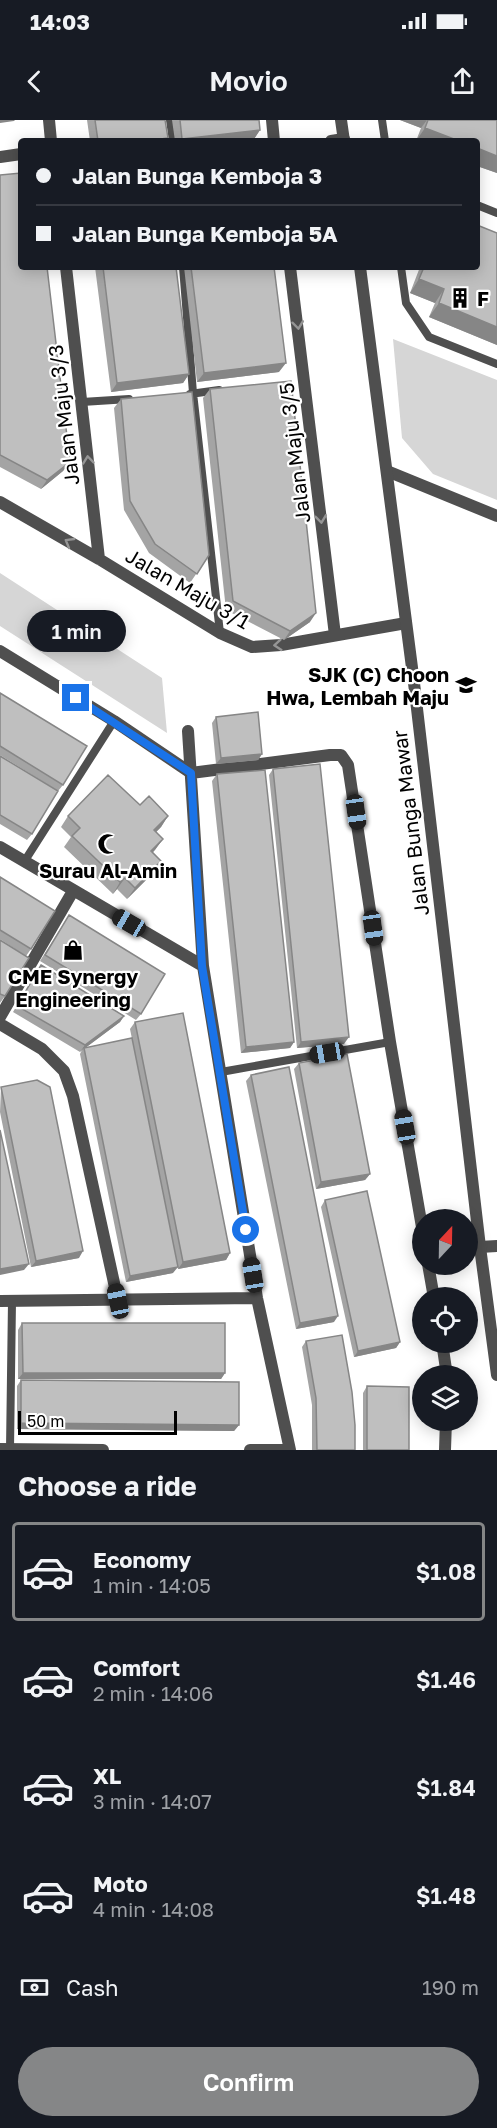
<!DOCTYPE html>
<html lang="en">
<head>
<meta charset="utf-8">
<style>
  :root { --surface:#171b24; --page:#242831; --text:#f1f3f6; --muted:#9ea1a6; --line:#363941; --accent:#858687 }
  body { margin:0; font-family:"Golos Text",sans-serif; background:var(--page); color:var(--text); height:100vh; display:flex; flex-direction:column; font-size:22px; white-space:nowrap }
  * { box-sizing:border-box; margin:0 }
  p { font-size:20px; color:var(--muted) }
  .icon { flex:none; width:33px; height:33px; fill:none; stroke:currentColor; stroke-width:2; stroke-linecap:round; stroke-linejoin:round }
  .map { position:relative; height:1330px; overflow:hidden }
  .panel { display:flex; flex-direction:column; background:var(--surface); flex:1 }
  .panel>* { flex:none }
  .hud { position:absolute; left:18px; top:18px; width:462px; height:132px; border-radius:6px; box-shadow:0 3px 15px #0003; display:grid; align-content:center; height:132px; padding:0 18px; background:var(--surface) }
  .needle { width:39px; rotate:22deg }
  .tools { position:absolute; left:412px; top:1089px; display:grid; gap:12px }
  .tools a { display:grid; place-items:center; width:66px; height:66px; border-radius:50%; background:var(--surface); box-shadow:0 3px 15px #0003; font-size:30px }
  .scale { position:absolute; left:18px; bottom:15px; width:159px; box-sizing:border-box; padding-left:6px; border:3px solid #000; border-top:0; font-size:16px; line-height:21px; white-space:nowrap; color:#000; -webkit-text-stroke:4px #fff; paint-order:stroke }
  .end { position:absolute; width:27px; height:27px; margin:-14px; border:8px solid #1a73e8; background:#fff; box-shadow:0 0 0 3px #fff }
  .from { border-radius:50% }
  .bubble { position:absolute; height:42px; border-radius:21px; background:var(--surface); box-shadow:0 3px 15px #0003; font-size:20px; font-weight:600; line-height:42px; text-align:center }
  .car { position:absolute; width:18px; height:36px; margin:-18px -9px; border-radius:8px; box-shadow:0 0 4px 2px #0007; background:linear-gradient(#222 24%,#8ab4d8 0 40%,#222 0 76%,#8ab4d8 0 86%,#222 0) }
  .hud b { display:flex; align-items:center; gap:21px; height:57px; font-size:22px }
  .hud b+b { border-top:2px solid var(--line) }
  .hud i { width:15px; height:15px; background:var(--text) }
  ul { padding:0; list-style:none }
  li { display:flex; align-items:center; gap:18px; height:99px; margin:0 12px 9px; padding:0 6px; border:3px solid transparent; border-radius:6px }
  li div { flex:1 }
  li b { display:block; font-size:22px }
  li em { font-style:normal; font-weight:600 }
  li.on { border-color:var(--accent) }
  li>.icon { width:54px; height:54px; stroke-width:1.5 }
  h2 { padding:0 18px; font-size:27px; line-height:72px }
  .pay { display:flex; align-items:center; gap:15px; height:66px; padding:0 18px; font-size:22px }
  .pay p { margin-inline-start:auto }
  .action { display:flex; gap:12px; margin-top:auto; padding:12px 18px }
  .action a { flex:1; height:69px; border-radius:36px; background:var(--accent); color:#fff; font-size:24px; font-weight:600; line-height:69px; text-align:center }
  .status { display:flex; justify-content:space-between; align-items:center; height:42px; padding:0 30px; background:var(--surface); direction:ltr }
  .status svg { height:16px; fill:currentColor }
  header { display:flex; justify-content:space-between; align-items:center; height:78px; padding:0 18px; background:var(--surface); font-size:27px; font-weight:600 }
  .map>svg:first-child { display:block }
  .green { fill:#d6d6d6 }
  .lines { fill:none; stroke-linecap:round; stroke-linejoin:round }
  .service { stroke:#4f4f4f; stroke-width:8 }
  .minor { stroke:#4f4f4f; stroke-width:12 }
  .tertiary { stroke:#4f4f4f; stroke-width:12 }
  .wall { fill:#a4a4a4 }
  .shaded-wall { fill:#868686 }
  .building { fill:#bfbfbf; stroke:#868686; stroke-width:1.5 }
  .oneway { stroke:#959595 }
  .route { stroke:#1a73e8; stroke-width:8 }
  .labels { text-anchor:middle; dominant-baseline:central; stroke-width:4.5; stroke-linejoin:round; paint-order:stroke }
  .poi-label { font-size:20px; font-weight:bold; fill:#000; stroke:#fff }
  .street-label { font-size:20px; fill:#000; stroke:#fff }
</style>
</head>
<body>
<div class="status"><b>14:03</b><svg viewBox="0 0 49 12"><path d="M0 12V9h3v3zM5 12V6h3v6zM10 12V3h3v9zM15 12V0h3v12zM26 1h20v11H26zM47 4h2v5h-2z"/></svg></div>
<header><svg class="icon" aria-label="back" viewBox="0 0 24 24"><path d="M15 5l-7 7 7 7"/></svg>Movio<svg class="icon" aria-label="share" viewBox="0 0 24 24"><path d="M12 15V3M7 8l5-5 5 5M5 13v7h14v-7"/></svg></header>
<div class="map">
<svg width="497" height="1330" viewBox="0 0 497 1330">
  <rect width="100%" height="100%" fill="#fff"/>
  <path class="green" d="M393 219 497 260V380L433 354 402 318Z
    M0 453 162 558 167 613 0 506Z"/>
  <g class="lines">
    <path class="service" d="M170 0 173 21
      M382 0 385 21
      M477 85 497 93
      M183 147 193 273 220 513
      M401 147 406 183 429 217 497 244
      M190 274 219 270
      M82 282 129 279
      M24 742 114 601
      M221 952 390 922
      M10 1329 12 1181"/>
    <path class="minor" d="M49 0 51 21
      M272 0 274 21
      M331 21 344 19
      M0 37 21 34
      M66 147 99 439
      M290 147 335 515
      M387 351 497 396
      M0 382 99 439 220 513 252 527 281 525 406 503
      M0 531 114 601 191 653
      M188 611 203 846 257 1178 290 1330
      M191 653 330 635H341L348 645 390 922 423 1113
      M0 727 203 846
      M0 897 73 771
      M0 904 42 929 64 951 73 976 118 1181
      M480 1127 497 1126
      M428 1144 434 1178
      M0 1181 257 1178
      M442 1222 447 1256
      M0 1329 103 1330
      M250 1330H290
      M445 1330 446 1300"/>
    <path class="tertiary" d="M341 0 344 21
      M360 147 414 563 480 1127 497 1255"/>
  </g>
  <path class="wall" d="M87 0H165L168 18 166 21H90Z
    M172 0H259L260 10 254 19 238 21H175Z
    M400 0H497V53L477 46V21H416L421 8Z
    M0 55 70 342 63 351 41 369 0 347Z
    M497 113V225L429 197 435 183 410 173 420 147H477Z
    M95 147H176L189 254 183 263 111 272Z
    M184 147H274L279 252 197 262Z
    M210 269 310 502 284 520 226 490 203 278Z
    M121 279 209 435 190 463 149 433 124 390 114 288Z
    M0 573 63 665 58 671 0 635Z
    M216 597 262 634 258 640 216 644 212 603Z
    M0 636 32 714 27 720 0 704Z
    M273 649 344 924 297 928 269 655Z
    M217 654 294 922 290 928 241 933 212 661Z
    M140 685 168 696 161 707 156 712 163 719 153 732 161 741 154 752 127 779 117 769 113 774 64 727 71 717 61 707 68 696Z
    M0 757 31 829 26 836 0 819Z
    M69 795 141 894 136 900 40 841Z
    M0 820 5 876 0 883Z
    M41 845 124 896 120 902 86 927 173 1153 126 1162 80 934 82 930 80 932 13 892Z
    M135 902 230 1133 226 1140 178 1149 130 909Z
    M299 943 370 1054 365 1060 316 1069 294 949Z
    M251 955 334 1202 296 1209 246 961Z
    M1 967 79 1138 31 1147 0 992Z
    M325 1080 400 1222 396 1228 354 1237 321 1087Z
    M22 1203 225 1253 221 1259H18V1210Z
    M306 1221 355 1330H312V1285L302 1227Z
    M21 1260 239 1305 234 1311 17 1309V1266Z
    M367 1266 409 1330H363V1273Z"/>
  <path class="shaded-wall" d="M0 0H15L14 1 0 3Z
    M400 0H427L421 8Z
    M425 8 459 21H416Z
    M260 10 254 19 238 21H181L182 19Z
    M168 18 166 21H146Z
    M477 28 497 36V53L477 46Z
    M419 159 444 169 435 183 410 173Z
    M439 183 497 207V225L429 197Z
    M286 243 279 252 197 262 204 253Z
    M189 254 183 263 111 272 117 263Z
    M70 342 63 351 41 369 47 360Z
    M316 493 310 502 284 520 290 511Z
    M262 634 258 640 216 644 221 638Z
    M168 696 161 707 146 722 154 710Z
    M163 719 155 730 143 742 151 731Z
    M161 741 154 752 127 779 135 768Z
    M125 758 117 769 113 774 120 762Z
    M124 896 120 902 84 929V928L80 932 85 925Z
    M349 917 344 924 297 928 301 922Z
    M294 922 290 928 241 933 246 927Z
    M370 1054 365 1060 316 1069 321 1062Z
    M83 1131 79 1138 31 1147 36 1141Z
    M230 1133 226 1140 178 1149 183 1142Z
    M29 1144 24 1150 0 1155V1149Z
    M178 1147 173 1153 126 1162 130 1156Z
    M338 1196 334 1202 296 1209 300 1203Z
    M400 1222 396 1228 354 1237 358 1231Z
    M23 1253H225L221 1259H18Z
    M21 1303 239 1305 234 1311 17 1309Z"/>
  <path class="building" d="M95 0H165L168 18 146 21H98Z
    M180 0H259L260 10 182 19Z
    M428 0H497V36L477 28V21H459L425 8Z
    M21 53V147H47L70 342 47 360 0 335V55Z
    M477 105 497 113V207L439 183 444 169 419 159 424 147H477Z
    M103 147H176L189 254 117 263Z
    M191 147H274L286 243 204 253Z
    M291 261 316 493 290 511 233 481 210 269Z
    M192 272 209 435 197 454 155 424 130 381 121 279Z
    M0 573 87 626 63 665 0 626Z
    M258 592 262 634 221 638 216 597Z
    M0 636 58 671 32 714 0 695Z
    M320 644 349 917 301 922 273 649Z
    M265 650 294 922 246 927 217 654Z
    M108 655 140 685 149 676 168 696 154 710 163 719 151 731 161 741 135 768 125 758 120 762 72 716 80 708 68 696Z
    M0 757 55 791 31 829 0 810Z
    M69 795 165 854 141 894 45 835Z
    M0 820 29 838 5 876 0 874Z
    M41 845 124 896 85 925 17 886Z
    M183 893 230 1133 183 1142 135 902Z
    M132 918 178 1147 130 1156 84 928Z
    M347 934 370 1054 321 1062 299 943Z
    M289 947 338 1196 300 1203 251 955Z
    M37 960 50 967 83 1131 36 1141 1 967Z
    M0 1010 29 1144 0 1149Z
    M367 1071 400 1222 358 1231 325 1080Z
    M22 1203H225V1253H23Z
    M342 1215 352 1272 355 1305V1330H317L316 1278 306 1221Z
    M21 1260 239 1262V1305L21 1303Z
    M367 1266 409 1267V1330H367Z"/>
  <defs><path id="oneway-chevron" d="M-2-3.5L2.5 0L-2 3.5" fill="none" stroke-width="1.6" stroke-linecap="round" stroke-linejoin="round" transform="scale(1.5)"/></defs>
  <g class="oneway">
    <use href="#oneway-chevron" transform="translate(298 205) rotate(83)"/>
    <use href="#oneway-chevron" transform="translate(88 340) rotate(-96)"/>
    <use href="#oneway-chevron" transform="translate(321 399) rotate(83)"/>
    <use href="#oneway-chevron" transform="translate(69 422) rotate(-150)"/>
    <use href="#oneway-chevron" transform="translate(278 525) rotate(175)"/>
  </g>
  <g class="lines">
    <path class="route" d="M76 578 191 653 202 846 246 1110"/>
  </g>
  <defs>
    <g id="building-bare" transform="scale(1.62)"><path d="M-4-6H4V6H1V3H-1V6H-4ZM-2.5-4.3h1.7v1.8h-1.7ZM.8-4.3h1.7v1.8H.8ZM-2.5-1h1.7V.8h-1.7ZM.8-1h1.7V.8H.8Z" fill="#000" stroke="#fff" stroke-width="2.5" paint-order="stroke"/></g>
    <g id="school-bare" transform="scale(1.62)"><path d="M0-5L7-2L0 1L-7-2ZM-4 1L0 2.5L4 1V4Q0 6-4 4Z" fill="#000" stroke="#fff" stroke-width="2.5" paint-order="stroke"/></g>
    <g id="mosque-bare" transform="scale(1.62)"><path d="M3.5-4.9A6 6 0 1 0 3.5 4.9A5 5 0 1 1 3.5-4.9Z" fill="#000" stroke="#fff" stroke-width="2.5" paint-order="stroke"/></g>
    <g id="shop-bare" transform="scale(1.62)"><path d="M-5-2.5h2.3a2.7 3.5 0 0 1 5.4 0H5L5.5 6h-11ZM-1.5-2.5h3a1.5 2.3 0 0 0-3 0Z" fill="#000" stroke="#fff" stroke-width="2.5" paint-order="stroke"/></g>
  </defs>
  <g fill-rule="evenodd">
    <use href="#building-bare" x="460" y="178"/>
    <use href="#school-bare" x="466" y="565"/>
    <use href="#mosque-bare" x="108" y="724"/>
    <use href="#shop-bare" x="73" y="830"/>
  </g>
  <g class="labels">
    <g class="poi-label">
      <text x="477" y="178" text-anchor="start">F</text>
      <text x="449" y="554" text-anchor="end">SJK (C) Choon<tspan x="449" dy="23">Hwa, Lembah Maju</tspan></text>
      <text x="108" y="750">Surau Al-Amin</text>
      <text x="73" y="856">CME Synergy<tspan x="73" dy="23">Engineering</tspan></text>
    </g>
    <g class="street-label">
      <text transform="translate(63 295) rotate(-97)">Jalan Maju 3/3</text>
      <text transform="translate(294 333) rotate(-97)">Jalan Maju 3/5</text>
      <text transform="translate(188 468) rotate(30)">Jalan Maju 3/1</text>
      <text transform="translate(410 703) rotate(-97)">Jalan Bunga Mawar</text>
    </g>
  </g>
</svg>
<div class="tools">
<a><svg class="needle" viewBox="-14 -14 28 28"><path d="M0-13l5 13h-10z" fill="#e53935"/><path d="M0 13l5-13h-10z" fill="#9ea1a6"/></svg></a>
<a><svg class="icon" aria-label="locate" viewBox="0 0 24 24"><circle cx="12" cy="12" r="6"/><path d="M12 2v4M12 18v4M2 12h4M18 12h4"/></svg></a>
<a><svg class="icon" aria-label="layers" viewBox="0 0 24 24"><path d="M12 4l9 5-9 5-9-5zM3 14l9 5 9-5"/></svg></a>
</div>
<div class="scale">50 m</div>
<i class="end from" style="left:246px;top:1110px"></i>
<i class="end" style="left:76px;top:578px"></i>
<div class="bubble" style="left:27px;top:490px;width:99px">1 min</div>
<i class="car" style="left:356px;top:692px;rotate:172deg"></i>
<i class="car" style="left:129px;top:803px;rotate:300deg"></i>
<i class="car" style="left:373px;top:808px;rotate:172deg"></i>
<i class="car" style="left:327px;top:933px;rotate:260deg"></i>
<i class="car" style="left:405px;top:1007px;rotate:350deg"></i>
<i class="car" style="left:253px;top:1155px;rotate:351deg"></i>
<i class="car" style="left:118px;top:1181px;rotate:348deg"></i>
<div class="hud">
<b><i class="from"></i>Jalan Bunga Kemboja 3</b>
<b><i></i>Jalan Bunga Kemboja 5A</b>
</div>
</div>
<section class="panel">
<h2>Choose a ride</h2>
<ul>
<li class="on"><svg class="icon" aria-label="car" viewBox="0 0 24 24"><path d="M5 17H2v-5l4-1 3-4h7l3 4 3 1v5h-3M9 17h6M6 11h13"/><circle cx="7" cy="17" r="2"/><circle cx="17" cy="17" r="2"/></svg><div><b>Economy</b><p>1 min · 14:05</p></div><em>$1.08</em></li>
<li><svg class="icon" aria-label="car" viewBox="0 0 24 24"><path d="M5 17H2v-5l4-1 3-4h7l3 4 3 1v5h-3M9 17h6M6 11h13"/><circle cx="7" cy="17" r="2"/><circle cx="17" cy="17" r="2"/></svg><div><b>Comfort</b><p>2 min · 14:06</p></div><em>$1.46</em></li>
<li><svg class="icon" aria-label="car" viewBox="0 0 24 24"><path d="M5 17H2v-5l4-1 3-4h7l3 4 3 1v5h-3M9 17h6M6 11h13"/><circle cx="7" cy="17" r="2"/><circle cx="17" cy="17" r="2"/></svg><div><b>XL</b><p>3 min · 14:07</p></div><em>$1.84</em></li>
<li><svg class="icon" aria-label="car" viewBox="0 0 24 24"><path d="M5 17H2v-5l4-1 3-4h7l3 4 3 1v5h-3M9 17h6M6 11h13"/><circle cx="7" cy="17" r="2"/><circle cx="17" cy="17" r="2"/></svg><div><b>Moto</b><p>4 min · 14:08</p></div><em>$1.48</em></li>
</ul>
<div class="pay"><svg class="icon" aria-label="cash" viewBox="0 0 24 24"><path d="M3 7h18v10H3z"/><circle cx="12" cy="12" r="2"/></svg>Cash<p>190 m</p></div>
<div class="action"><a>Confirm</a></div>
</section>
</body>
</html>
